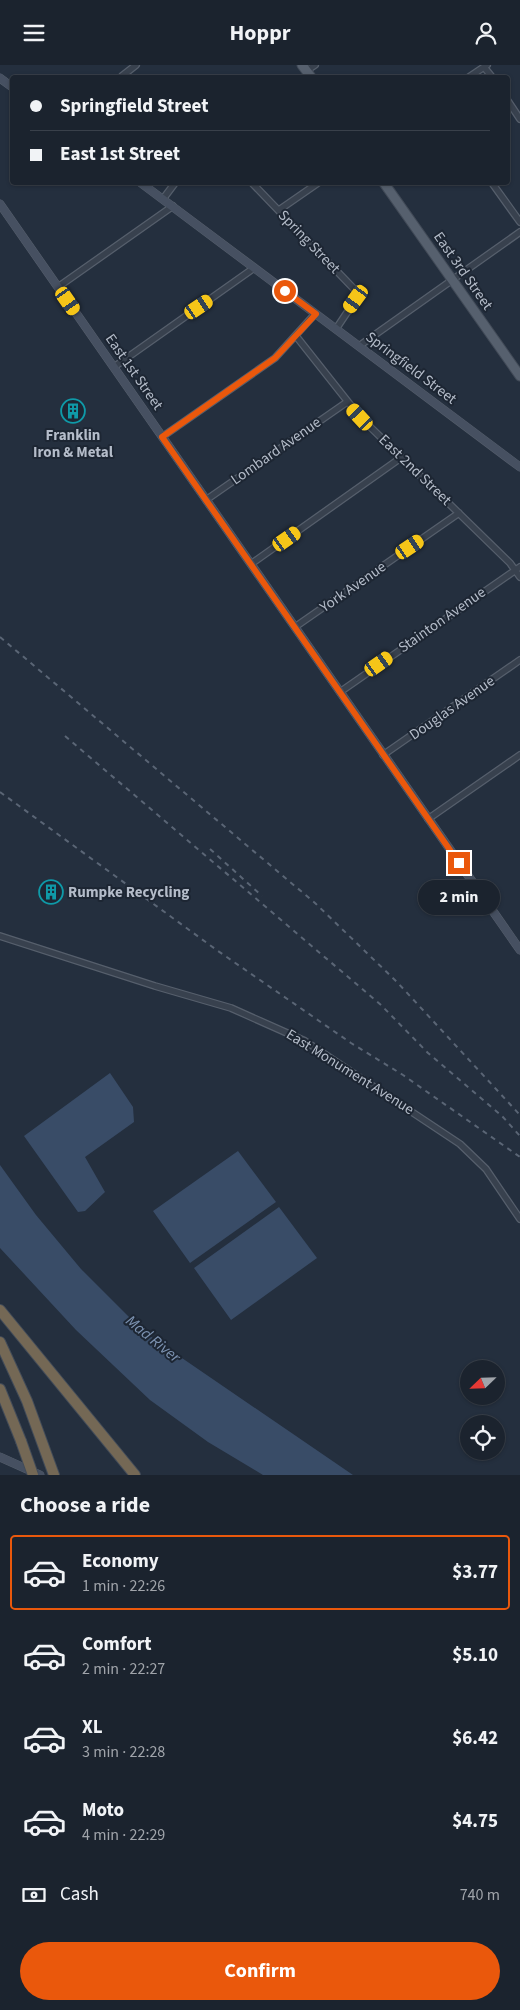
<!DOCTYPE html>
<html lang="en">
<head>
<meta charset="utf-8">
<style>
  :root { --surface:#1b232e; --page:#282f3a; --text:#f1f3f6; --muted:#a0a4aa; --line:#39404a; --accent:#ea580c }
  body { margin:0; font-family:"Source Sans 3",sans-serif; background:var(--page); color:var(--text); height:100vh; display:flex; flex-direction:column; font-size:19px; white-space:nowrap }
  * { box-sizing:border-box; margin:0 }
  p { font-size:16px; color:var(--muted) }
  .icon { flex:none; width:28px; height:28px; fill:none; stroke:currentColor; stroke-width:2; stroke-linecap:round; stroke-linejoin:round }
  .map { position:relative; height:1410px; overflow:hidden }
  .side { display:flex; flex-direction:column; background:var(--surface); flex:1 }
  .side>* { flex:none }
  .banner { position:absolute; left:10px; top:10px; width:500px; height:110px; border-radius:5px; box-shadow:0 1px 4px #0004,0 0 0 1px var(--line); display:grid; align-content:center; height:110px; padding:0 20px; background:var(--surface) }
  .needle { width:32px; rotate:247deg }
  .controls { position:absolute; left:460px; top:1295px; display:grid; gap:10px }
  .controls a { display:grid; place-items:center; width:45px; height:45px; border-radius:50%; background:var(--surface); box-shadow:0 1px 4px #0004,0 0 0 1px var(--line); font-size:25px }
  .end { position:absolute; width:22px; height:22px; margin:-11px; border:6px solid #ea580c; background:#fff; box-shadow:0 0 0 2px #fff }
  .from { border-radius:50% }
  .bubble { position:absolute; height:35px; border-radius:18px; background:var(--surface); box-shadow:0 1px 4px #0004,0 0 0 1px var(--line); font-size:16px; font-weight:700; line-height:35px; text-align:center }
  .car { position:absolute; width:15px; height:30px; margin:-15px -8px; border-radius:6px; box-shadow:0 0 4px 1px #0007; background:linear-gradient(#f5c518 24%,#345 0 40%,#f5c518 0 76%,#345 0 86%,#f5c518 0) }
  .banner b { display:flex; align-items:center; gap:18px; height:48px; font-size:19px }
  .banner b+b { border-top:1px solid var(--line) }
  .banner i { width:12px; height:12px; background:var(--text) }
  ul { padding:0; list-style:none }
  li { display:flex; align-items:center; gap:15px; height:75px; margin:0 10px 8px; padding:0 10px; border:2px solid transparent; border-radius:5px }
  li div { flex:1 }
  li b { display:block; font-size:19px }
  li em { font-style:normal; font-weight:700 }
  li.selected { border-color:var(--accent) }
  li>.icon { width:45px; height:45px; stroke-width:1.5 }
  h2 { padding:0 20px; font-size:22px; line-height:60px }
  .pay { display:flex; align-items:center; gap:12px; height:55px; padding:0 20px; font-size:19px }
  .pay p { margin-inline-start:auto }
  .cta { display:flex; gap:10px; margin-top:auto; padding:10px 20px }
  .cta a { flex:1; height:58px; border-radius:30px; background:var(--accent); color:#fff; font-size:20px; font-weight:700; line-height:58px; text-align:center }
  header { display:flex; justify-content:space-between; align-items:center; height:65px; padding:0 20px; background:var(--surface); font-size:22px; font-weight:700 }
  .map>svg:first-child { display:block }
  .water { fill:#394c67 }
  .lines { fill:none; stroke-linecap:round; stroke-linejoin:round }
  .street-casing { stroke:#565f6c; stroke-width:8 }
  .secondary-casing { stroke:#565f6c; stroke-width:9 }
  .primary-casing { stroke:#414a57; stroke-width:11 }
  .highway-casing { stroke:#434c59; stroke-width:12 }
  .street { stroke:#38414e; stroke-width:5.5 }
  .secondary { stroke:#465061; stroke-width:8 }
  .primary { stroke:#56606e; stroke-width:9 }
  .highway { stroke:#746855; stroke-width:10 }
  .rail { stroke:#5a6575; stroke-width:2; stroke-dasharray:5 5; stroke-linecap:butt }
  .highway-bridge-casing { stroke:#434c59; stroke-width:12; stroke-linecap:butt }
  .highway-bridge { stroke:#746855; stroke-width:10 }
  .route { stroke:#ea580c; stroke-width:6 }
  .labels { text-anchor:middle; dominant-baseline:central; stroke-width:4; stroke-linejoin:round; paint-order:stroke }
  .street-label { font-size:15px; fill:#b4bcc9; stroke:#1d2633 }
  .poi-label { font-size:15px; font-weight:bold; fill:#b4bcc9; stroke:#1d2633 }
  .water-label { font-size:16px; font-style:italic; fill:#7c92b1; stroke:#1d2633 }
</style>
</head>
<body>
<header><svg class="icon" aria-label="menu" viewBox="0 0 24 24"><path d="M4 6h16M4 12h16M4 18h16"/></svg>Hoppr<svg class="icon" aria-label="person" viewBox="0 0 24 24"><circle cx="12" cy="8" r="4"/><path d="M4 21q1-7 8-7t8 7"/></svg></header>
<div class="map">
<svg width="520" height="1410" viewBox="0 0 520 1410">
  <rect width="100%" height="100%" fill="#242f3e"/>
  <path class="water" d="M110 1008 133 1042 134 1057 85 1092 105 1127 85 1146 78 1147 24 1071Z
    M238 1086 276 1137 190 1198 153 1146Z
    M0 1100 36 1150 81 1204 144 1267 353 1410H263L208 1377 150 1335 76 1265 0 1183Z
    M279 1142 317 1193 231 1255 194 1203Z"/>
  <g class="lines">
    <g class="street-casing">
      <path id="street" d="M484 2 492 12
        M306 6 315 0
        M122 11 136 0
        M469 12 487 0
        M508 36 520 54
        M252 118 356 226V234L336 264
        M492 118 520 157
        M163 134 175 118
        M279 145 318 118
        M58 222 173 141
        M296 271 360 352 510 498 520 512
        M359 281 520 167
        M114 302 254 203
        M162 372 275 293 315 249
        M206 435 347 337
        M251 499 402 392
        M295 562 459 448
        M340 627 520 502
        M383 690 520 595
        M428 754 520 690
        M0 871 155 921 231 943 305 976 460 1079 486 1104 520 1154"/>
    </g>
    <g class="secondary-casing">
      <path id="secondary" d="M0 13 12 22
        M141 118 520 402
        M0 139 520 885
        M0 1392 40 1410"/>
    </g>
    <g class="primary-casing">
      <path id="primary" d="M302 0 311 12
        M384 118 520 311"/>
    </g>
    <g class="highway-casing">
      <path id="highway" d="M0 1245 135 1410
        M0 1277 27 1336 54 1410
        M0 1324 21 1376"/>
    </g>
    <use href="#street" class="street"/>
    <use href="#secondary" class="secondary"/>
    <use href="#primary" class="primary"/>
    <use href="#highway" class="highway"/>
    <path class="rail" d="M0 572 315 838 397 917 520 1050
      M65 671 381 940 428 988 502 1051 520 1071
      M0 727 218 886 351 978 403 1010 520 1092
      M210 784 262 831"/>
    <g class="highway-bridge-casing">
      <path id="highway-bridge" d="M21 1376 33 1410"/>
    </g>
    <use href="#highway-bridge" class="highway-bridge"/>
  </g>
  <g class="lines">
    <path class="route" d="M285 226 316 249 275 293 162 372 459 798"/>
  </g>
  <defs>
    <g id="building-ring" transform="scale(1.25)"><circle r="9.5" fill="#1d2633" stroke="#0f9aa8" stroke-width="1.5"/><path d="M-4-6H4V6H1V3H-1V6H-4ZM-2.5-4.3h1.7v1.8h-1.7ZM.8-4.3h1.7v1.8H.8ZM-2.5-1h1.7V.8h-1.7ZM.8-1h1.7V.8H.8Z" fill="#0f9aa8"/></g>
  </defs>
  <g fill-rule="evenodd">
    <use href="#building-ring" x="73" y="346"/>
    <use href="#building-ring" x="51" y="827"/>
  </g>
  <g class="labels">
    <g class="street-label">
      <text transform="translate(309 177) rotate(46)">Spring Street</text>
      <text transform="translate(463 206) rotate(55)">East 3rd Street</text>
      <text transform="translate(411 303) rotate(37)">Springfield Street</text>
      <text transform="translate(134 307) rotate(55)">East 1st Street</text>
      <text transform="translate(276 386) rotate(-35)">Lombard Avenue</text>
      <text transform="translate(415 405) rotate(44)">East 2nd Street</text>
      <text transform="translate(353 522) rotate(-35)">York Avenue</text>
      <text transform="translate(442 555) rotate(-35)">Stainton Avenue</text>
      <text transform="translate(452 643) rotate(-35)">Douglas Avenue</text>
      <text transform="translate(350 1007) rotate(32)">East Monument Avenue</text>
    </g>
    <g class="poi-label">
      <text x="73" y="370">Franklin<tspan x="73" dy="17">Iron &amp; Metal</tspan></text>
      <text x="68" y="827" text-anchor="start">Rumpke Recycling</text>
    </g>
    <g class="water-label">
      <text transform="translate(153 1274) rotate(39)">Mad River</text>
    </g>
  </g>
</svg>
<div class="controls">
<a><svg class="needle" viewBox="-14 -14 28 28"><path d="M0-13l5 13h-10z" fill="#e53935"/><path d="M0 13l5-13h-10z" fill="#a0a4aa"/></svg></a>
<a><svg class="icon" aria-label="locate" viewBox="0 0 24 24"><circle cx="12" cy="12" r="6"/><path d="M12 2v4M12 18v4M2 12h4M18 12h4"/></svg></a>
</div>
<i class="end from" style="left:285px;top:226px"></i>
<i class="end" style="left:459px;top:798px"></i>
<div class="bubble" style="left:418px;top:815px;width:82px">2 min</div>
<i class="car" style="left:356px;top:234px;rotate:216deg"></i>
<i class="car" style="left:68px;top:236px;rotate:145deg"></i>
<i class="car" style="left:199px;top:242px;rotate:56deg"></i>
<i class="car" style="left:360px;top:352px;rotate:317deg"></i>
<i class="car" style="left:287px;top:474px;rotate:55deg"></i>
<i class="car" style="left:410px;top:482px;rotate:56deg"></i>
<i class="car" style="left:379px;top:599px;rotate:55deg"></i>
<div class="banner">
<b><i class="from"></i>Springfield Street</b>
<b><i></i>East 1st Street</b>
</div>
</div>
<section class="side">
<h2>Choose a ride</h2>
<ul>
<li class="selected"><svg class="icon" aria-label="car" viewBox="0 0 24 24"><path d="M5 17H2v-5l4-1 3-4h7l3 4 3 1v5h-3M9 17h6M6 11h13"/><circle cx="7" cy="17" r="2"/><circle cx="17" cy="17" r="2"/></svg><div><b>Economy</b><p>1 min · 22:26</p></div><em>$3.77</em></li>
<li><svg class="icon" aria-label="car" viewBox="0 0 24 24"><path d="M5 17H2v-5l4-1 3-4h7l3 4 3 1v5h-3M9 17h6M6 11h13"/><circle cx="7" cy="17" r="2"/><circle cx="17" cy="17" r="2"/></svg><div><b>Comfort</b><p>2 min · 22:27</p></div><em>$5.10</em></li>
<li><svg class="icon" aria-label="car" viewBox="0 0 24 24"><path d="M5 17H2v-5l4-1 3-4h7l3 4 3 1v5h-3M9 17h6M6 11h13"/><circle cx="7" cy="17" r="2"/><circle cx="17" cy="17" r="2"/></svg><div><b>XL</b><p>3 min · 22:28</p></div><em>$6.42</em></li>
<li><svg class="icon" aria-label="car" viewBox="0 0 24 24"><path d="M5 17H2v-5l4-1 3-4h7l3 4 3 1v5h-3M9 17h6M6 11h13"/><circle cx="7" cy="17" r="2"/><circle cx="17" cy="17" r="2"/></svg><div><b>Moto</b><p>4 min · 22:29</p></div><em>$4.75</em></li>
</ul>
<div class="pay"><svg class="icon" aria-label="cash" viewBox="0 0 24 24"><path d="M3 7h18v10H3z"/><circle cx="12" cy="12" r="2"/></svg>Cash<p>740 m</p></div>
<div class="cta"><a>Confirm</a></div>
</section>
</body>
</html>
